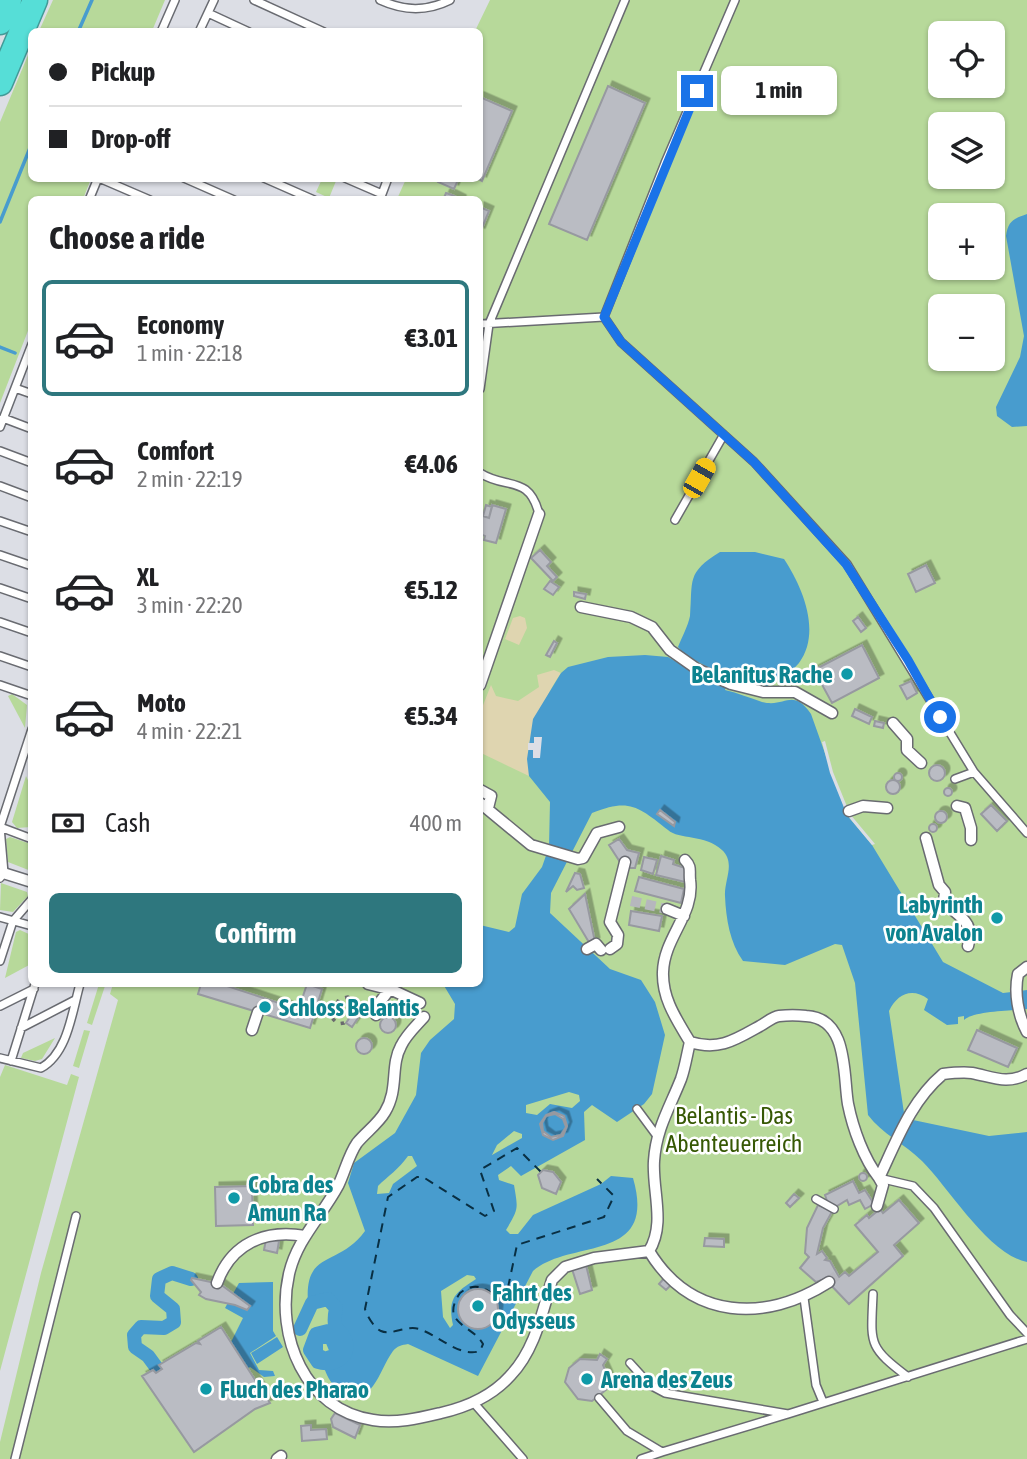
<!DOCTYPE html>
<html lang="en">
<head>
<meta charset="utf-8">
<style>
  :root { --surface:#fff; --page:#f2f2f2; --text:#202124; --muted:#757577; --line:#e0e0e0; --accent:#2e777e }
  body { margin:0; font-family:"Asap Condensed",sans-serif; background:var(--page); color:var(--text); height:100vh; display:flex; flex-direction:column; font-size:26px; white-space:nowrap }
  * { box-sizing:border-box; margin:0 }
  p { font-size:23px; color:var(--muted) }
  .icon { flex:none; width:38px; height:38px; fill:none; stroke:currentColor; stroke-width:2; stroke-linecap:round; stroke-linejoin:round }
  .map { position:relative; flex:1; overflow:hidden }
  .panel { position:absolute; left:28px; top:196px; width:455px; height:791px; display:flex; flex-direction:column; background:var(--surface); border-radius:10px; box-shadow:0 2px 5px #0004 }
  .panel>* { flex:none }
  .guide { position:absolute; left:28px; top:28px; width:455px; height:154px; border-radius:10px; box-shadow:0 2px 5px #0004; display:grid; align-content:center; height:154px; padding:0 21px; background:var(--surface) }
  .tools { position:absolute; left:928px; top:21px; display:grid; gap:14px }
  .tools a { display:grid; place-items:center; width:77px; height:77px; border-radius:10px; background:var(--surface); box-shadow:0 2px 5px #0004; font-size:35px }
  .end { position:absolute; width:32px; height:32px; margin:-16px; border:9px solid #1a73e8; background:#fff; box-shadow:0 0 0 4px #fff }
  .from { border-radius:50% }
  .bubble { position:absolute; height:49px; border-radius:10px; background:var(--surface); box-shadow:0 2px 5px #0004; font-size:23px; font-weight:700; line-height:49px; text-align:center }
  .car { position:absolute; width:21px; height:42px; margin:-21px -10px; border-radius:9px; box-shadow:0 0 5px 2px #0007; background:linear-gradient(#f5c518 24%,#345 0 40%,#f5c518 0 76%,#345 0 86%,#f5c518 0) }
  .guide b { display:flex; align-items:center; gap:24px; height:66px; font-size:26px }
  .guide b+b { border-top:2px solid var(--line) }
  .guide i { width:18px; height:18px; background:var(--text) }
  ul { padding:0; list-style:none }
  li { display:flex; align-items:center; gap:21px; height:116px; margin:0 14px 10px; padding:0 7px; border:4px solid transparent; border-radius:10px }
  li div { flex:1 }
  li b { display:block; font-size:26px }
  li em { font-style:normal; font-weight:700 }
  li.on { border-color:var(--accent) }
  li>.icon { width:63px; height:63px; stroke-width:1.5 }
  h2 { padding:0 21px; font-size:32px; line-height:84px }
  .pay { display:flex; align-items:center; gap:18px; height:77px; padding:0 21px; font-size:26px }
  .pay p { margin-inline-start:auto }
  .cta { display:flex; gap:14px; margin-top:auto; padding:14px 21px }
  .cta a { flex:1; height:80px; border-radius:10px; background:var(--accent); color:#fff; font-size:28px; font-weight:700; line-height:80px; text-align:center }
  .map>svg:first-child { display:block }
  .green { fill:#b7d99a; fill-rule:evenodd }
  .sand { fill:#dfd5b0 }
  .water { fill:#489cce; fill-rule:evenodd }
  .pier { fill:#dcdee5 }
  .lines { fill:none; stroke-linecap:round; stroke-linejoin:round }
  .stream { stroke:#489cce; stroke-width:3.5 }
  .canal { stroke:#489cce; stroke-width:14 }
  .ferry { stroke:#092f43; stroke-width:2; stroke-dasharray:9 7; stroke-linecap:butt }
  .building { fill:#babcc3; stroke:#9799a0; stroke-width:2; fill-rule:evenodd; filter:url(#shadow) }
  .pedestrian-tunnel { stroke:#b6b7bd; stroke-width:10; stroke-dasharray:10 5; stroke-linecap:butt }
  .service-casing { stroke:#696b71; stroke-width:10 }
  .pedestrian-casing { stroke:#696b71; stroke-width:13 }
  .motorway-casing { stroke:#429a97; stroke-width:27 }
  .service { stroke:#fff; stroke-width:7 }
  .pedestrian { stroke:#fff; stroke-width:10 }
  .motorway { stroke:#56ded7; stroke-width:24 }
  .rail { stroke:#696a6e; stroke-width:3.5; stroke-dasharray:3.5 7; stroke-linecap:butt }
  .route { stroke:#1a73e8; stroke-width:9 }
  .culture-dot { fill:#0f9aa8; stroke:#fff; stroke-width:2.5 }
  .labels { text-anchor:middle; dominant-baseline:central; stroke-width:5; stroke-linejoin:round; paint-order:stroke }
  .culture-label { font-size:24px; font-weight:bold; fill:#0d838f; stroke:#fff; text-anchor:start }
  .park-label { font-size:24px; fill:#365804; stroke:#fff }
</style>
</head>
<body>
<div class="map">
<svg width="1027" height="1459" viewBox="0 0 1027 1459">
  <defs>
    <filter id="shadow"><feDropShadow dx="4.5" dy="-4.5" stdDeviation="0" flood-color="#0004"/></filter>
  </defs>
  <rect width="100%" height="100%" fill="#dcdee5"/>
  <path class="green" d="M53 0H165L152 31H39Z
    M490 0H1027V1459H0V1442L41 1273 118 1000 110 994 113 984H480V200L397 199 406 179 480 178V32L475 31ZM940 33H992V86H940ZM940 124H992V177H940ZM940 215H992V268H940ZM940 306H992V359H940Z
    M31 48 32 178 91 179 83 199 32 200 31 323 0 403V122Z
    M322 179 336 181 329 198 316 192Z
    M12 694 27 705 25 728 8 696Z
    M26 776 31 786V827L17 828 12 822Z
    M10 837 31 844V871L8 862 6 839Z
    M1 883 27 892 28 896 13 912 0 910Z
    M20 930 31 935V964L5 978 16 932Z
    M99 984 105 986 92 1025 87 1023Z
    M84 1030 90 1031 79 1068 73 1066Z
    M55 1038 42 1059 35 1061 21 1058 23 1053Z
    M5 1065 67 1085 71 1074 79 1077 0 1371V1077Z"/>
  <path class="sand" d="M520 616 525 618 527 628 519 645 505 639 513 618Z
    M554 670 561 673C542 700 526 742 529 776L481 753 480 713 491 685 496 696 518 701 539 687 537 675Z"/>
  <path class="water" d="M1027 214V426L1012 427 997 416 996 407 1020 357 1024 336 1006 236C1008 221 1013 219 1027 214Z
    M720 552H755L784 559C802 586 822 632 799 663 791 673 778 679 767 686L730 676 725 690C738 693 750 698 762 702 786 708 792 687 811 714L847 815 872 845 943 962 1003 993 1027 990V1009C1011 1011 974 1011 964 1020V1016L958 1017V1024L947 1025 924 1010 928 999C912 987 897 994 889 1011L904 1113 913 1120 989 1136 1027 1132V1262C988 1254 950 1189 922 1161 905 1144 882 1134 868 1115L855 983 842 945 835 944 785 965 743 961C730 943 726 919 725 896 724 880 736 863 722 850 705 834 679 840 668 830 638 806 629 798 592 813L551 893 550 913 610 969 641 980 655 1002 665 1035 652 1094 644 1104 617 1122 592 1105 584 1112 585 1140 521 1176 511 1166 498 1175 499 1180 514 1185C518 1209 519 1208 506 1230L510 1234H518L533 1215 601 1184 611 1176 633 1178C658 1264 570 1238 533 1271L478 1376 408 1344C402 1345 397 1346 393 1351 385 1362 381 1375 373 1386 354 1410 330 1389 324 1367L341 1362C354 1348 344 1339 339 1325 336 1317 339 1312 337 1303L323 1296 308 1303C304 1249 338 1268 365 1231L348 1183 354 1163 395 1133 416 1095 421 1053 430 1040 454 1019 455 1004 443 984H480V925L509 932 515 927 522 894 542 867 549 847 550 802 529 776 527 759 533 719 561 673 568 667 608 657 645 655 668 657 711 682 715 671 685 655 678 647C682 637 688 626 690 616 693 580 686 573 720 552ZM569 1092 579 1095 580 1101 572 1108 550 1104 537 1115 526 1113V1105ZM514 1131 522 1134V1138L492 1155 497 1145ZM408 1156H412L417 1166 393 1184 389 1193 377 1194 378 1186C388 1176 399 1169 408 1156ZM467 1275 474 1276 476 1279C456 1292 447 1298 453 1325L450 1328 443 1317 441 1291Z
    M273 1282V1331L276 1336 250 1353 259 1370 273 1371 275 1376 264 1377 250 1367 247 1369 231 1342 243 1318 225 1308 239 1283Z
    M277 1337 283 1347 257 1364 251 1353Z"/>
  <path class="pier" d="M534 737H542L540 758H533V750H528V743H534Z
    M825 741 833 772 850 814 875 844 872 845 847 815 830 773 822 742Z"/>
  <g class="lines">
    <path class="stream" d="M78 32 92 0
      M0 222 32 143
      M0 347 15 353"/>
    <path class="canal" d="M300 1329 312 1303 328 1299 336 1308C335 1313 334 1319 335 1325 337 1330 343 1334 345 1339 352 1358 332 1367 318 1362L310 1350 316 1334 328 1331C339 1335 344 1343 338 1354L325 1359 316 1354V1342L320 1337H331L336 1349
      M159 1371 148 1356 135 1347 134 1335 141 1327 164 1328 174 1322 173 1309 157 1296 159 1279 172 1273 191 1279"/>
    <path class="ferry" d="M541 1172 517 1148 480 1170 494 1211 485 1216 423 1177H417L388 1197 365 1309C367 1316 374 1328 381 1331 391 1336 406 1325 419 1329 438 1335 460 1358 480 1351L483 1344C473 1325 439 1324 460 1293 475 1281 486 1288 499 1299L507 1292 517 1245 604 1217 614 1196 597 1179"/>
  </g>
  <path class="building" d="M608 86 645 103 587 240 549 224Z
    M480 97 512 111 482 181 477 178H480Z
    M439 178H456L458 180 454 189 438 182Z
    M446 193 452 195 462 200H443Z
    M480 207 489 211 480 233Z
    M486 505 492 507 489 518 483 516Z
    M492 505 506 509 496 543 484 540 485 536 480 534V515L489 518Z
    M540 550 551 562 547 566 557 577 553 581 531 558Z
    M926 565 935 583 916 592 908 574Z
    M550 581 559 587 553 595 544 589Z
    M574 592 586 594 585 599 574 596Z
    M858 617 866 628 861 632 853 621Z
    M554 641 557 643 550 657 546 655Z
    M862 645 879 678 832 703 814 670Z
    M911 681 917 693 907 699 900 686Z
    M855 709 872 717 869 724 852 716Z
    M875 721 884 723 883 728 874 726Z
    M929 773a8 8 0 1 1 16 0a8 8 0 1 1-16 0Z
    M894 777a4 4 0 1 1 8 0a4 4 0 1 1-8 0Z
    M886 787a7 7 0 1 1 14 0a7 7 0 1 1-14 0Z
    M944 792a4 4 0 1 1 8 0a4 4 0 1 1-8 0Z
    M991 805 1007 821 997 831 981 814Z
    M660 810 675 822 674 826 657 814Z
    M935 817a6 6 0 1 1 12 0a6 6 0 1 1-12 0Z
    M929 828a4 4 0 1 1 8 0a4 4 0 1 1-8 0Z
    M619 839 627 850 639 853 635 868H628L620 862 609 845Z
    M661 856 674 860 673 864 688 869 685 882 656 875Z
    M644 857 657 860 653 874 641 870Z
    M575 873 580 874 584 888 577 890 573 886 566 892Z
    M639 877 684 889 681 903 635 891Z
    M585 894 595 942 590 944 569 909Z
    M631 911 662 916 659 931 629 925Z
    M201 984H221L294 1008 300 1005 307 984 322 989 310 1028 198 994Z
    M356 1008 362 1012 352 1027 346 1023Z
    M380 1025a8 8 0 1 1 16 0a8 8 0 1 1-16 0Z
    M977 1030 1017 1048 1008 1067 968 1050Z
    M356 1046a8 8 0 1 1 16 0a8 8 0 1 1-16 0Z
    M554 1112 564 1116 567 1126 563 1136 553 1140 543 1135 540 1124 546 1115ZM555 1114 563 1119 566 1127 561 1135 551 1137 543 1131 542 1123 546 1116Z
    M543 1170 553 1172 561 1182 556 1194 542 1188 538 1175Z
    M859 1177a4 4 0 1 1 8 0a4 4 0 1 1-8 0Z
    M853 1181 859 1193 865 1190 874 1204 865 1209 860 1200 849 1205 847 1200 834 1208 823 1228 817 1254 822 1251 827 1258 825 1260 830 1261 839 1277 845 1272 849 1276 878 1252 855 1225 867 1215 869 1218 880 1209 883 1213 899 1200 919 1223 894 1245 903 1256 849 1304 825 1279 816 1282 800 1268 809 1257 805 1253 807 1228 818 1205 830 1210 825 1195Z
    M252 1186 253 1225 216 1226 215 1187Z
    M794 1194 799 1198 790 1207 786 1203Z
    M705 1238 724 1239V1247L704 1246Z
    M266 1239 279 1241 277 1253 264 1250Z
    M586 1265 592 1290 580 1294 572 1269Z
    M666 1276 673 1283 666 1290 659 1284Z
    M192 1278 220 1284 250 1306 247 1310 235 1305 206 1299 199 1295 201 1292 191 1280Z
    M458 1309a20 20 0 1 1 40 0a20 20 0 1 1-40 0Z
    M221 1327 270 1403 255 1409 194 1452 142 1376 153 1370 156 1373 162 1369 159 1365 196 1343 200 1344 198 1341Z
    M600 1354 607 1359 603 1365 608 1376 607 1389 592 1401 578 1399 565 1382 569 1368 580 1359 597 1360Z
    M335 1413 360 1425 355 1438 333 1427 331 1419Z
    M311 1425V1430L326 1429 327 1439 302 1441 301 1426Z"/>
  <g class="lines">
    <path class="pedestrian-tunnel" d="M631 901 667 909
      M258 1012 263 998
      M829 1282 837 1275"/>
    <g class="service-casing">
      <path id="service" d="M254 0 324 32
        M380 0C404 11 426 12 450 0
        M208 13 249 32
        M161 32 175 0
        M199 32 214 0
        M99 178 150 200
        M184 178 234 200
        M264 178 314 200
        M345 178 382 194 388 178
        M89 200 98 178
        M604 317 621 342 754 462 847 564 974 772 1027 833
        M604 317 665 163 735 0
        M480 324 604 317
        M15 388 32 394
        M480 389 489 324 625 0
        M3 418 32 429
        M0 427 32 344
        M0 451 32 463
        M480 473C506 490 529 474 539 514
        M0 486 32 498
        M675 520 723 436
        M0 521 32 532
        M0 555 32 566
        M0 588 32 599
        M0 622 32 633
        M0 656 32 667
        M0 685 32 696
        M955 779 974 772
        M0 827 32 839
        M0 878 4 873 0 827 32 729
        M0 917 32 926
        M0 961 13 921 32 899
        M0 1006 34 989
        M21 1028 75 1000
        M0 1058 41 1068C68 1053 72 1012 80 984
        M11 1061 35 984
        M637 1109 657 1136
        M879 1178 913 1186 934 1208 1010 1315 1027 1333
        M816 1199 834 1209
        M873 1294C871 1344 867 1346 908 1377
        M804 1298 816 1385 823 1402
        M630 1363 650 1385 665 1393 788 1414 662 1452
        M599 1398 627 1431 662 1452 641 1459
        M473 1402 523 1459
        M788 1414 1027 1339
        M15 1459 76 1216"/>
    </g>
    <g class="pedestrian-casing">
      <path id="pedestrian" d="M581 607 631 617 652 627 670 650 697 669 731 684 763 692H795L832 713
        M480 685 539 514
        M893 723 907 739V750L921 763
        M480 790 491 796 488 808
        M480 803 531 845 578 859 583 858 597 833 619 827
        M957 806 965 808 971 828V840
        M849 811 863 806 887 808
        M926 838 939 885 945 892 944 901C955 916 976 919 968 946
        M685 860C692 867 689 871 690 880 695 914 664 937 663 972 662 999 677 1020 690 1042
        M0 872 32 882
        M667 909 684 916
        M587 949 596 944 601 950
        M610 949 617 944 618 935 610 922 625 862
        M1027 967 1018 974C1014 993 1018 1015 1027 1032
        M368 984 392 990 420 1003
        M376 1015 380 1002 392 986
        M424 1017C416 1026 406 1035 401 1046 390 1066 399 1089 385 1112 378 1124 366 1132 357 1143 348 1156 345 1172 338 1186 322 1216 297 1239 289 1274 275 1336 305 1410 373 1420 396 1424 420 1418 441 1413 467 1407 492 1396 510 1376 535 1350 542 1313 552 1280L565 1267 594 1258 649 1251C691 1320 765 1323 829 1282
        M252 1030 258 1012
        M877 1206 883 1185 879 1178
        M649 1251C666 1224 652 1190 654 1161 656 1129 670 1107 681 1079 685 1068 687 1054 690 1042 719 1051 735 1040 760 1026 766 1023 772 1017 779 1016 787 1015 798 1015 806 1016 849 1018 843 1076 848 1104 853 1129 864 1159 879 1178 897 1140 911 1101 943 1074 952 1073 963 1072 972 1073 993 1077 1007 1085 1027 1074
        M217 1283C231 1244 264 1229 305 1236
        M277 1459 281 1456"/>
    </g>
    <g class="motorway-casing">
      <path id="motorway" d="M0 22 9 0
        M0 83 35 0"/>
    </g>
    <use href="#service" class="service"/>
    <use href="#pedestrian" class="pedestrian"/>
    <use href="#motorway" class="motorway"/>
    <path class="rail" d="M348 997 355 1007 344 1023 338 1024 331 1017 339 999Z"/>
  </g>
  <g class="lines">
    <path class="route" d="M697 91 604 317 621 342 754 462 846 564 908 660 940 717"/>
  </g>
  <g class="culture-dot">
    <circle cx="847" cy="674" r="7"/>
    <circle cx="997" cy="918" r="7"/>
    <circle cx="265" cy="1007" r="7"/>
    <circle cx="234" cy="1198" r="7"/>
    <circle cx="478" cy="1306" r="7"/>
    <circle cx="587" cy="1379" r="7"/>
    <circle cx="206" cy="1389" r="7"/>
  </g>
  <g class="labels">
    <g class="culture-label">
      <text x="833" y="674" text-anchor="end">Belanitus Rache</text>
      <text x="983" y="904" text-anchor="end">Labyrinth<tspan x="983" dy="28">von Avalon</tspan></text>
      <text x="279" y="1007">Schloss Belantis</text>
      <text x="248" y="1184">Cobra des<tspan x="248" dy="28">Amun Ra</tspan></text>
      <text x="492" y="1292">Fahrt des<tspan x="492" dy="28">Odysseus</tspan></text>
      <text x="601" y="1379">Arena des Zeus</text>
      <text x="220" y="1389">Fluch des Pharao</text>
    </g>
    <g class="park-label">
      <text x="734" y="1115">Belantis - Das<tspan x="734" dy="28">Abenteuerreich</tspan></text>
    </g>
  </g>
</svg>
<div class="tools">
<a><svg class="icon" aria-label="locate" viewBox="0 0 24 24"><circle cx="12" cy="12" r="6"/><path d="M12 2v4M12 18v4M2 12h4M18 12h4"/></svg></a>
<a><svg class="icon" aria-label="layers" viewBox="0 0 24 24"><path d="M12 4l9 5-9 5-9-5zM3 14l9 5 9-5"/></svg></a>
<a>+</a>
<a>−</a>
</div>
<i class="end from" style="left:940px;top:717px"></i>
<i class="end" style="left:697px;top:91px"></i>
<div class="bubble" style="left:721px;top:66px;width:116px">1 min</div>
<i class="car" style="left:699px;top:478px;rotate:30deg"></i>
<div class="guide">
<b><i class="from"></i>Pickup</b>
<b><i></i>Drop-off</b>
</div>
<section class="panel">
<h2>Choose a ride</h2>
<ul>
<li class="on"><svg class="icon" aria-label="car" viewBox="0 0 24 24"><path d="M5 17H2v-5l4-1 3-4h7l3 4 3 1v5h-3M9 17h6M6 11h13"/><circle cx="7" cy="17" r="2"/><circle cx="17" cy="17" r="2"/></svg><div><b>Economy</b><p>1 min · 22:18</p></div><em>€3.01</em></li>
<li><svg class="icon" aria-label="car" viewBox="0 0 24 24"><path d="M5 17H2v-5l4-1 3-4h7l3 4 3 1v5h-3M9 17h6M6 11h13"/><circle cx="7" cy="17" r="2"/><circle cx="17" cy="17" r="2"/></svg><div><b>Comfort</b><p>2 min · 22:19</p></div><em>€4.06</em></li>
<li><svg class="icon" aria-label="car" viewBox="0 0 24 24"><path d="M5 17H2v-5l4-1 3-4h7l3 4 3 1v5h-3M9 17h6M6 11h13"/><circle cx="7" cy="17" r="2"/><circle cx="17" cy="17" r="2"/></svg><div><b>XL</b><p>3 min · 22:20</p></div><em>€5.12</em></li>
<li><svg class="icon" aria-label="car" viewBox="0 0 24 24"><path d="M5 17H2v-5l4-1 3-4h7l3 4 3 1v5h-3M9 17h6M6 11h13"/><circle cx="7" cy="17" r="2"/><circle cx="17" cy="17" r="2"/></svg><div><b>Moto</b><p>4 min · 22:21</p></div><em>€5.34</em></li>
</ul>
<div class="pay"><svg class="icon" aria-label="cash" viewBox="0 0 24 24"><path d="M3 7h18v10H3z"/><circle cx="12" cy="12" r="2"/></svg>Cash<p>400 m</p></div>
<div class="cta"><a>Confirm</a></div>
</section>
</div>
</body>
</html>
